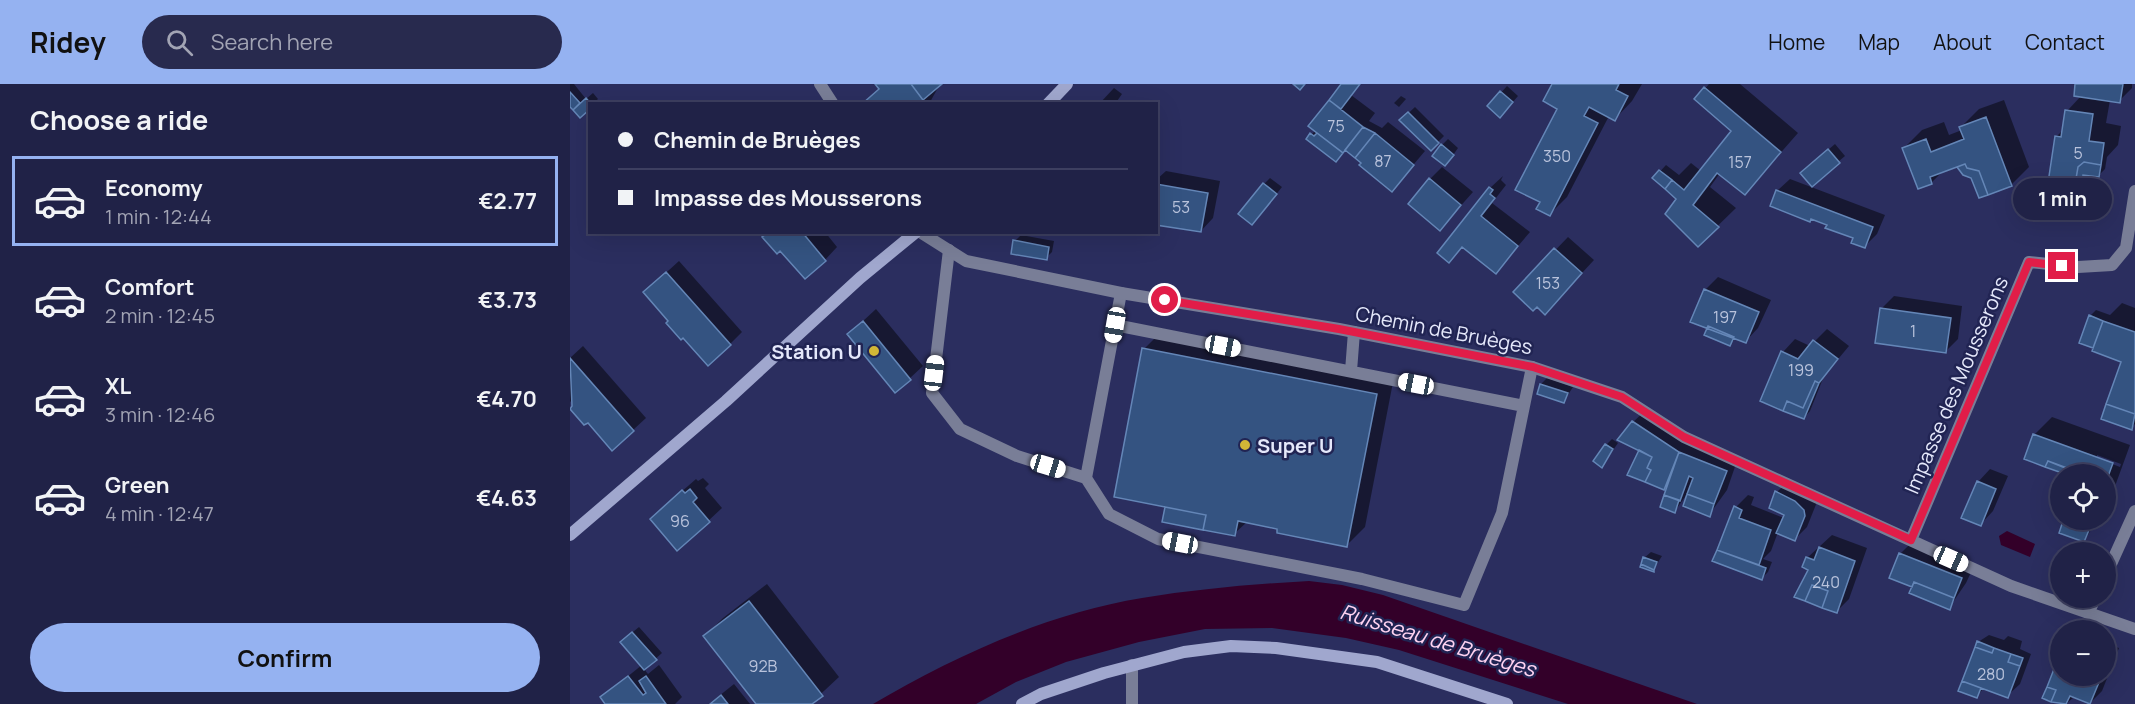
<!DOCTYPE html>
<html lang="en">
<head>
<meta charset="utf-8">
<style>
  :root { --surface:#202247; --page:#282a4e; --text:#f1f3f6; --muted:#a2a4b4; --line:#3d3f60; --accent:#95b2f1 }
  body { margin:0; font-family:Manrope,sans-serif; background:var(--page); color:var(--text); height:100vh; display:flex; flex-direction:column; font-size:22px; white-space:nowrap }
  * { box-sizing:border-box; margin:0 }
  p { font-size:20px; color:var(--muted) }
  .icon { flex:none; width:33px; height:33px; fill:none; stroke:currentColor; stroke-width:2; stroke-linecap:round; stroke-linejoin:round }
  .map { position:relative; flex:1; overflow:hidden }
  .sheet { display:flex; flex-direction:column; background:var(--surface); width:570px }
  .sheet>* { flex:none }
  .banner { position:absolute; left:18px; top:18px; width:570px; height:132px; border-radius:0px; box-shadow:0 6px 24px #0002,0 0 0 2px var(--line); display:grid; align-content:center; height:132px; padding:0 30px; background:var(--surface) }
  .tools { position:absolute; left:1480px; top:380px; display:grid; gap:12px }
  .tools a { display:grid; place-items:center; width:66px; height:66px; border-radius:50%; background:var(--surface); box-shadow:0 6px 24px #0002,0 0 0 2px var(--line); font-size:30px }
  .end { position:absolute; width:27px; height:27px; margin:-14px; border:8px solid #e11d48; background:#fff; box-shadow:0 0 0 3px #fff }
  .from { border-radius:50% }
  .bubble { position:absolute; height:42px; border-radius:21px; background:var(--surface); box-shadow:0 6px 24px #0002,0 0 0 2px var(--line); font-size:20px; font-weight:700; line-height:42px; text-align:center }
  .car { position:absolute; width:18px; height:36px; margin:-18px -9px; border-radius:8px; box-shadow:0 0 4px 2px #0007; background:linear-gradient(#fff 24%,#345 0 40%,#fff 0 76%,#345 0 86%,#fff 0) }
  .banner b { display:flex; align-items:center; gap:21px; height:57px; font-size:22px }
  .banner b+b { border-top:2px solid var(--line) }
  .banner i { width:15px; height:15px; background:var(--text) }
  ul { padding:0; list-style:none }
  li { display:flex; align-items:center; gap:18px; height:90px; margin:0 12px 9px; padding:0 18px; border:3px solid transparent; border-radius:0px }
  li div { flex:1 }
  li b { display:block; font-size:22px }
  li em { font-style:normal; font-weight:700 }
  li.selected { border-color:var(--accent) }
  li>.icon { width:54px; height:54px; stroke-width:1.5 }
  h2 { padding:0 30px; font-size:27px; line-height:72px }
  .button { display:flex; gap:12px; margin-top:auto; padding:12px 30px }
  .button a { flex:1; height:69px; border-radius:36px; background:var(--accent); color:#111; font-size:24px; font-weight:700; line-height:69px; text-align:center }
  header { display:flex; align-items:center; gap:36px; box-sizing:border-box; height:84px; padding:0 30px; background:var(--accent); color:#111 }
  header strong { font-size:28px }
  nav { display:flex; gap:33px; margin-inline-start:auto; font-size:21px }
  .search { width:420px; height:54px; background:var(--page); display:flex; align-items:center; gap:15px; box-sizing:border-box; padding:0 21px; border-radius:33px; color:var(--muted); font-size:22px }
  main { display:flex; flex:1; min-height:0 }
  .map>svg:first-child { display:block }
  .water { fill:#330029 }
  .shadow { fill:#0007; fill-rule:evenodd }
  .building { fill:#345381; stroke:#6486b7; stroke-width:1.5 }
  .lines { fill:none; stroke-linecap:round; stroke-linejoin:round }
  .lane { stroke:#797e97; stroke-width:12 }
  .street { stroke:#797e97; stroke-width:12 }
  .secondary { stroke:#a0a7ce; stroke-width:12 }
  .route { stroke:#e11d48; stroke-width:8 }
  .poi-dot { fill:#d1b736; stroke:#212453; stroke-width:2 }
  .labels { text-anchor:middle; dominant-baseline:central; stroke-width:5; stroke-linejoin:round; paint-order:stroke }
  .number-label { font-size:16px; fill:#b9c3dc }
  .street-label { font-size:20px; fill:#e5e8fb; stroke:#212453 }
  .poi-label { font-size:20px; font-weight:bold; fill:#e5e8fb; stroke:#212453; text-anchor:end }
  .water-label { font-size:21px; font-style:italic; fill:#ffd3f1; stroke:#212453 }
</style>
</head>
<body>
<header>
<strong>Ridey</strong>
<div class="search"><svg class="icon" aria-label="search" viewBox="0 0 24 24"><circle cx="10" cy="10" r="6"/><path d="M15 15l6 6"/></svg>Search here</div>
<nav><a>Home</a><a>Map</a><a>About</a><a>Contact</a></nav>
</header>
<main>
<section class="sheet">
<h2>Choose a ride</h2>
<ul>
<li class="selected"><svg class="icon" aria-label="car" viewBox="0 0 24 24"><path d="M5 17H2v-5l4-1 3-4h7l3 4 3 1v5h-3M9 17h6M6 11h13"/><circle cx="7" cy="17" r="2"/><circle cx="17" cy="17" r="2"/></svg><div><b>Economy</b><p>1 min · 12:44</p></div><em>€2.77</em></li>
<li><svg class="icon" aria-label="car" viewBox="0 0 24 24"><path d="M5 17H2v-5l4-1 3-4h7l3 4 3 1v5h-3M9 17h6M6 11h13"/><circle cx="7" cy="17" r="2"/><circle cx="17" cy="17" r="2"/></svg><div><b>Comfort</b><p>2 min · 12:45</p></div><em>€3.73</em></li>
<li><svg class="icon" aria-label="car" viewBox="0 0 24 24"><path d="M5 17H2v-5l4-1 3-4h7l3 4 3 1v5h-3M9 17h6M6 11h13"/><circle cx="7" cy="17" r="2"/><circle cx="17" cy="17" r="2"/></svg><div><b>XL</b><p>3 min · 12:46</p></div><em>€4.70</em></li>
<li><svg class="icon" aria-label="car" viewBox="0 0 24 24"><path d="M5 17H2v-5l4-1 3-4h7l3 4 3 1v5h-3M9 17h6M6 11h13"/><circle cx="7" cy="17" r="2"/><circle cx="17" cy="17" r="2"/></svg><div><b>Green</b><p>4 min · 12:47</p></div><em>€4.63</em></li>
</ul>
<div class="button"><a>Confirm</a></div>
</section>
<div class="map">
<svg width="1565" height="620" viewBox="0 0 1565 620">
  <rect width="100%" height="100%" fill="#2b2e5f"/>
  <path class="water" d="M1437 447 1465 460 1460 473 1431 461 1429 452Z
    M739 497 772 501 813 511 1127 620H998L829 566 776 554 702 544 635 545 569 558 496 578 446 598 406 620H303C384 572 479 529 572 514 627 505 684 500 739 497Z"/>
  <path class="shadow" d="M0 0H4L16 15 23 9 28 15 10 32 0 21Z
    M307 0H370L359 20H294L310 4Z
    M773 0H790L781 11 805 29 799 37 812 44 818 38 855 67 822 106 776 65 772 70 738 54 746 46 740 41Z
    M984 0H1072L1062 17 1045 35 1039 32 997 113 979 131 972 117 989 24Z
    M1139 0H1170L1228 49 1175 109 1150 89 1140 103 1166 124 1128 161 1108 115 1084 94 1096 81 1109 91 1121 79 1131 87 1163 47 1126 15Z
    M1507 0H1562V4L1549 17 1540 16 1536 39 1551 42 1548 61 1537 73 1535 85 1528 92 1526 104 1508 122 1486 53 1494 45 1497 27 1512 11Z
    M937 2 948 12 936 26 919 22Z
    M544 4 552 10 545 20H529Z
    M831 12 836 15 829 23 824 19Z
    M1434 16 1459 83 1441 101 1402 92 1389 83 1393 79 1375 85 1361 99 1334 64 1352 46 1374 38 1379 51 1392 46 1391 43 1409 25Z
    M845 23 874 52 861 65 831 36Z
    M878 55 888 64 881 74 872 61Z
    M1265 60 1275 72 1242 100 1238 83Z
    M872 83 903 108 870 145 860 95Z
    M596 87 650 97 643 134 631 147 586 135V96Z
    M933 92 931 96 936 101 922 119 960 148 926 188 893 162 879 177 920 104Z
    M700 94 712 103 688 133 694 100Z
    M1220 95 1315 131 1307 150 1295 162 1285 153 1207 107Z
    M192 148H255L267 163 255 176 210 165 207 168Z
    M451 151 484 157 482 168 476 174 445 157Z
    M998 153 1024 176 987 216 967 221 945 208Z
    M109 177 172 248 160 260 100 237 88 196Z
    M1148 193 1201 216 1188 244 1176 257 1166 254 1160 260 1141 238 1135 206Z
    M1324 212 1392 222 1388 255 1375 268 1311 225Z
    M1552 219 1565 224V340L1561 344 1553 277 1510 258 1520 232 1526 226 1540 231Z
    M306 225 353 282 326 307 279 250Z
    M1257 245 1279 262 1254 292 1240 327 1234 334 1192 316 1213 268 1225 255 1240 262Z
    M592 247 824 293 795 443 777 461 678 437 664 450 597 424 574 265Z
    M13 262 76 334 63 346 4 322 0 317V274Z
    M977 294 1003 303 994 317 969 309 971 300Z
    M1076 326 1122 356 1168 374 1157 406 1139 431 1122 403 1105 427 1101 396 1093 404 1071 366 1063 338Z
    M1482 333 1560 361 1536 427V390H1499L1464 351ZM1527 371 1551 380 1550 383 1527 374Z
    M1042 355 1048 359 1032 382 1036 361Z
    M1420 385 1438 392 1423 427 1411 440 1408 398Z
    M133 394 139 400 135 404 152 424 108 465 94 423 126 395 128 397Z
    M1219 396 1247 418 1237 443 1225 455 1208 448 1201 467 1193 475 1202 478 1198 488 1192 494 1144 476 1166 423 1178 411 1184 413 1181 421 1214 434 1216 430 1207 408Z
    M1495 435H1528L1514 457 1490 449Z
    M1262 451 1297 464 1279 515 1266 528 1237 474Z
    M1343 457 1404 482 1396 499 1379 524 1346 497 1330 470Z
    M1081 468 1092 472 1083 486 1074 474Z
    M197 500 269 593 240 620H188L135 552 153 534Z
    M69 543 92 569 74 585 78 590 89 581 112 613 105 620H37L32 613 72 581 58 552Z
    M1419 551 1434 556 1438 552 1452 557 1450 565 1461 570 1450 600 1437 612 1414 604 1407 612 1408 558Z
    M1536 559 1549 564 1532 607 1520 619 1504 613 1496 620 1474 613 1485 586 1491 580V591H1536Z
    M164 600 180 620H139Z"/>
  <path class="building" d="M305 0H341L356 20H292L309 5Z
    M341 0H372L353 16Z
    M723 0H735L730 6Z
    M771 0H790L771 25 759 16Z
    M982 0H1049L1046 6 1058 12 1045 37 1019 23 1014 32 1028 39 980 132 966 125 970 118 945 106 987 25 973 17Z
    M1505 0H1553L1550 19 1504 12Z
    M1134 3 1211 68 1175 111 1147 89 1123 121 1149 143 1128 163 1095 130 1106 115 1095 105 1102 96 1114 106 1161 47 1124 15Z
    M930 7 943 18 930 34 917 22Z
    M0 8 10 19 3 26 0 23Z
    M16 14 21 20 20 25 10 34 3 26Z
    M759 16 793 43 773 69 738 42Z
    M1495 26 1523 30 1519 57 1534 59 1531 81 1514 78 1508 83 1504 106 1511 107 1508 124 1475 119 1485 52 1491 53Z
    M838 28 869 59 861 67 829 36Z
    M1416 33 1442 102 1418 111 1409 87 1397 84 1395 80 1360 93 1362 100 1348 105 1332 64 1356 55 1361 68 1394 55 1389 43Z
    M793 43 805 49 785 74 775 66Z
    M740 49 744 52 747 49 773 69 766 78 736 55Z
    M805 49 844 81 822 108 789 81 791 79 785 74Z
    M871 60 884 71 875 82 862 72Z
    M1258 65 1270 79 1242 103 1230 89Z
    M1514 78 1531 81 1529 93 1513 91 1511 107 1504 106 1508 83Z
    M1395 80 1397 84 1409 87 1418 111 1409 114 1401 94 1393 91 1387 83Z
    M1089 86 1102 96 1095 105 1082 94Z
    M859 94 891 121 870 147 838 120Z
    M693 99 707 110 682 141 668 130Z
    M586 100 638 109 631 148 586 141Z
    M919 103 923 106 920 110 925 114 911 132 948 162 926 190 892 163 879 179 867 169Z
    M1206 106 1303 143 1295 164 1281 159 1283 154 1255 144 1257 141 1241 135 1240 138 1200 122Z
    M192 148H232L256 177 235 195 210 167 207 170 192 153 195 151Z
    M443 156 479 163 477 176 441 170Z
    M984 164 1012 189 975 231 967 223 963 227 943 208Z
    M96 188 161 261 138 282 113 254 111 256 96 239 98 237 73 208Z
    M1134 205 1189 228 1176 259 1120 238Z
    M1310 224 1381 234 1376 269 1305 259Z
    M1519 231 1533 237 1523 264 1509 259Z
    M293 237 341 296 325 309 277 250Z
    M1533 237 1565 248V330L1536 320 1551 278 1522 267Z
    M1138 242 1164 253 1160 262 1134 251Z
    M1243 256 1268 275 1249 299 1245 297 1233 324 1217 317 1213 327 1190 317 1211 267 1228 275Z
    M572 264 807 310 777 463 707 449V445L668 437 665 452 633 446 636 431 544 413Z
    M0 274 64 347 42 367 18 339 14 341 0 325 2 322Z
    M1245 297 1249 299 1234 335 1213 327 1217 317 1233 324Z
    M970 300 998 309 994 319 967 310Z
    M1536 320 1565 330 1562 346 1531 335Z
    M1062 337 1109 368 1094 406 1075 398 1081 386 1077 384 1082 373 1047 356Z
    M1463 350 1543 379 1536 398V390H1510L1478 377 1475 383 1454 375Z
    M1035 360 1043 365 1032 384 1023 377Z
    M1069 366 1082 373 1077 384 1081 386 1075 398 1057 391Z
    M1109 368 1157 387 1144 420 1117 410 1123 394 1119 392 1110 417 1094 411Z
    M1478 377 1511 389 1510 390H1495L1475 383Z
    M1407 397 1426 405 1411 442 1391 434Z
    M120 405 127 414 123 418 140 438 107 467 80 435 112 406 115 409Z
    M1205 407 1225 417 1234 426 1235 432 1225 457 1206 449 1214 431 1199 424Z
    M1117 410 1144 420 1140 433 1113 422Z
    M1094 411 1109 416 1105 429 1090 423Z
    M1164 422 1172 426 1169 434 1201 446 1189 481 1147 466Z
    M595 423 636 431 633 446 592 438Z
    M1494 435H1523L1519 446Z
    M1493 437 1519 446 1514 458 1489 449Z
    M1249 463 1285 477 1267 529 1252 524 1258 507 1242 501 1235 517 1224 513 1238 486 1232 483 1236 473 1244 476Z
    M1147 466 1196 484 1192 496 1142 477Z
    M1329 469 1392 494 1384 514 1344 498 1342 503 1319 494Z
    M1073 473 1087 478 1084 486 1071 480Z
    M1071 480 1084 486V488L1070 483Z
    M1344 498 1384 514 1380 526 1339 509Z
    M1242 501 1258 507 1252 524 1235 517Z
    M179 517 253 612 242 620H186L133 552Z
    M62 548 87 576 74 586 50 558Z
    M1407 557 1424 564 1422 569 1405 563Z
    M1405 563 1422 569 1424 564 1441 570 1438 578 1450 582 1438 614 1392 597Z
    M1441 570 1453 574 1450 582 1438 578Z
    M1491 580V591H1532L1520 620 1500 612 1496 620 1481 618 1486 606 1477 603 1484 585 1488 587Z
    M58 592 73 611 76 609 69 597 76 592 96 620H35L30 613Z
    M1392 597 1411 604 1407 614 1388 607Z
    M1477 603 1486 606 1481 618 1472 614Z
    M151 611 158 620H140Z"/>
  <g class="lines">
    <path class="lane" d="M379 166 362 309 390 345 447 372 516 394 551 209
      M545 241 954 322
      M781 287 784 248
      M516 394 539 430 588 455 792 495 894 521 932 429 962 283
      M1536 491 1565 427
      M1518 529 1526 513
      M562 620V581"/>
    <path class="street" d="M250 0 263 20
      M350 148 396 177 551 209 769 245 962 283 1052 313 1114 353 1441 502 1565 545
      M1341 456 1459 178 1508 183 1542 181 1556 164 1565 107"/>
    <path class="secondary" d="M478 20 497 0
      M0 451 156 317 290 194 346 148
      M452 620 471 610 534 589 614 568 661 562 706 564 807 578 937 620"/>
  </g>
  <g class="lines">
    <path class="route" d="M595 216 769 245 963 283 1052 313 1114 353 1341 456 1459 178 1492 182"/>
  </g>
  <g class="poi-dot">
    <circle cx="304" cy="267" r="6"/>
    <circle cx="675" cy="361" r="6"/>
  </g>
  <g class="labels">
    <g class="number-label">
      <text x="766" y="42">75</text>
      <text x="1508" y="69">5</text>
      <text x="987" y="72">350</text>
      <text x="813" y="77">87</text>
      <text x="1170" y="78">157</text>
      <text x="611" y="123">53</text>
      <text x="978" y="199">153</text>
      <text x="1155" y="233">197</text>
      <text x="1343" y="247">1</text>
      <text x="1231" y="286">199</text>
      <text x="110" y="437">96</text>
      <text x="1256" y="498">240</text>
      <text x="193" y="582">92B</text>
      <text x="1421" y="590">280</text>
    </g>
    <g class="street-label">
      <text transform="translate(874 246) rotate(11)">Chemin de Bruèges</text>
      <text transform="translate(1386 301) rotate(-67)">Impasse des Mousserons</text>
    </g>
    <g class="poi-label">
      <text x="292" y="267">Station U</text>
      <text x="687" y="361" text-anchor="start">Super U</text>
    </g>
    <g class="water-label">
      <text transform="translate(868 556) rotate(17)">Ruisseau de Bruèges</text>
    </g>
  </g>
</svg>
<div class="tools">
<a><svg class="icon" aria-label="locate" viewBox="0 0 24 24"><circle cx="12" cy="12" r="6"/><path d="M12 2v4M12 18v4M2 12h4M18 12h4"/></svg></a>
<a>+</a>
<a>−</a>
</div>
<i class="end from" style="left:595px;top:216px"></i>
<i class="end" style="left:1492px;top:182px"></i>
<div class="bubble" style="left:1443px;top:94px;width:99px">1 min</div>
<i class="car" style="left:545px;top:241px;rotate:190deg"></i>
<i class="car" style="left:653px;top:262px;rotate:101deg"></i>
<i class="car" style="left:364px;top:289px;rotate:7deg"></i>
<i class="car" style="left:846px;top:300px;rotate:281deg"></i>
<i class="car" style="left:478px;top:382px;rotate:107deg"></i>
<i class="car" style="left:610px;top:459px;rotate:281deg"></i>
<i class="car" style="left:1381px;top:475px;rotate:114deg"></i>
<div class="banner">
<b><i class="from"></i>Chemin de Bruèges</b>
<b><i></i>Impasse des Mousserons</b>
</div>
</div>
</main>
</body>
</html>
